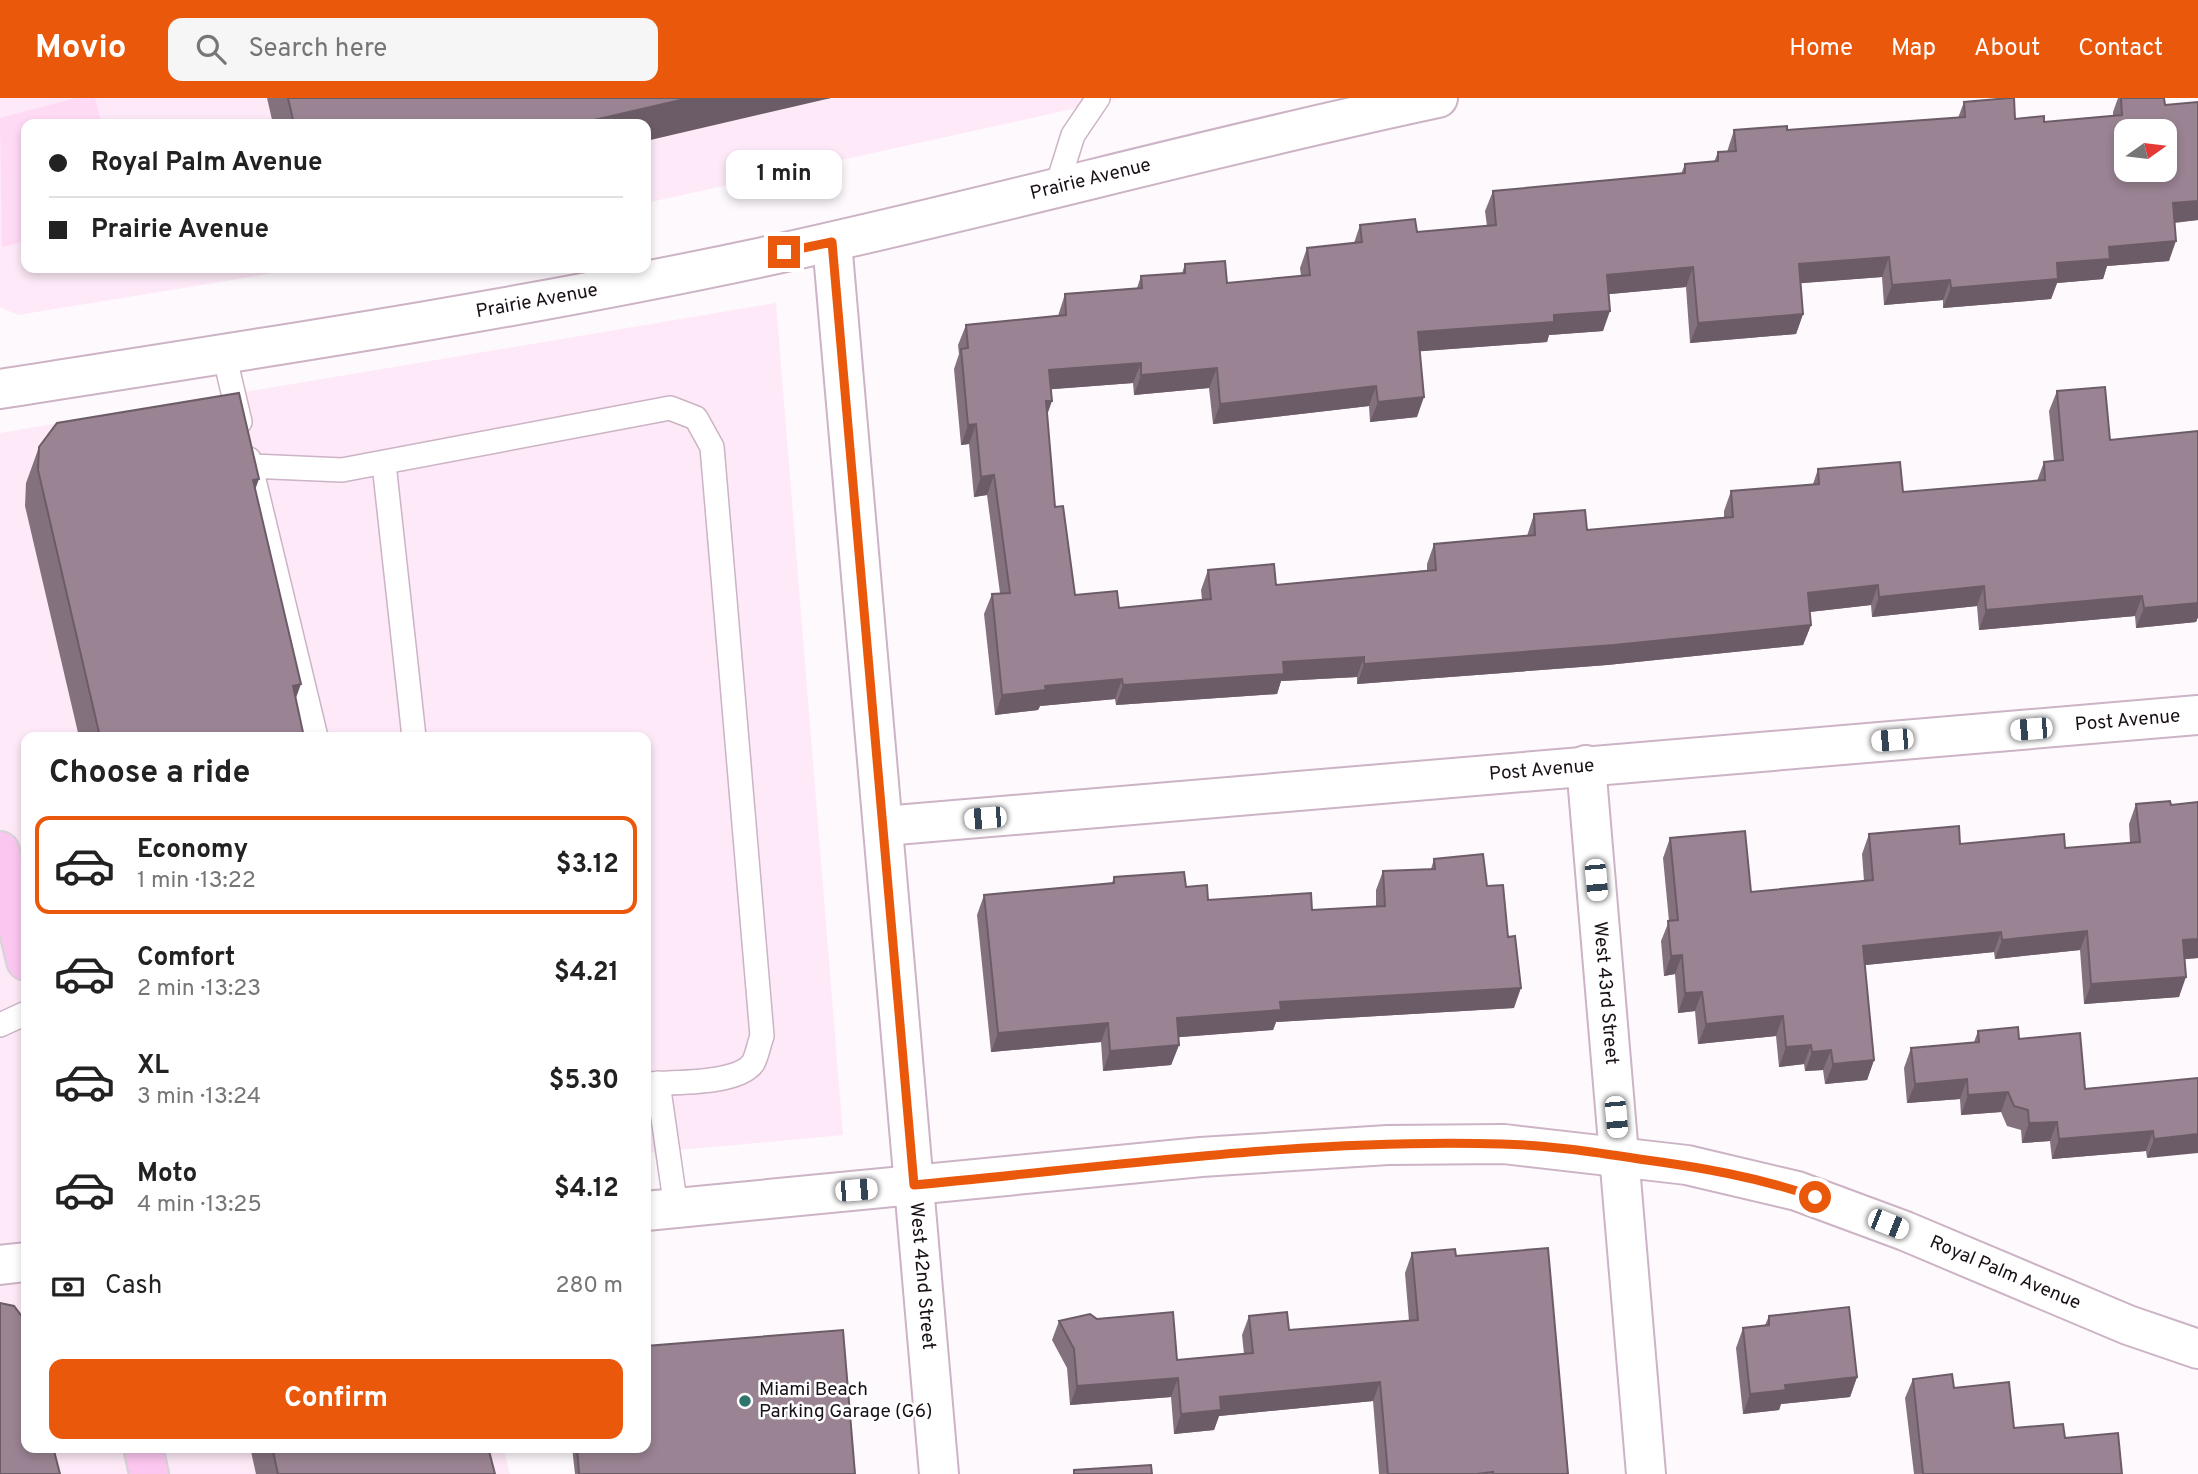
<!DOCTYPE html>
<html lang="en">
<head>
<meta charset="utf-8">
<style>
  :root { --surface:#fff; --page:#f6f6f6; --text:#222; --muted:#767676; --line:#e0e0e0; --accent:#ea580c }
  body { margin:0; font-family:Overpass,sans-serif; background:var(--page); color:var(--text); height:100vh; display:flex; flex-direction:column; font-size:26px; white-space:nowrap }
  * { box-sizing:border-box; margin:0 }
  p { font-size:23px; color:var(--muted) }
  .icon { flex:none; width:38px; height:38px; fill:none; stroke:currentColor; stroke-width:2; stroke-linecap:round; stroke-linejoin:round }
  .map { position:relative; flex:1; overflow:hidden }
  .sheet { position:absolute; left:21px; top:634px; width:630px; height:721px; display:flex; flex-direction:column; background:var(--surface); border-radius:14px; box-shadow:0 4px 10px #0003 }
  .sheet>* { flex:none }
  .guide { position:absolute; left:21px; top:21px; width:630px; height:154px; border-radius:14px; box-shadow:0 4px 10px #0003; display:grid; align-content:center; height:154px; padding:0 28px; background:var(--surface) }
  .needle { width:46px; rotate:76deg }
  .tools { position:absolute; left:2114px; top:21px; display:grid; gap:14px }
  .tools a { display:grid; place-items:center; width:63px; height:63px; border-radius:14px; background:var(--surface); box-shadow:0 4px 10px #0003; font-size:35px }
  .end { position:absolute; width:32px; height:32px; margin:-16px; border:9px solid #ea580c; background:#fff; box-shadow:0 0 0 4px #fff }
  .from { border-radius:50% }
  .bubble { position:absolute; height:49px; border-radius:14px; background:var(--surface); box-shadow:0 4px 10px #0003; font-size:23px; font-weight:700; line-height:49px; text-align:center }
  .car { position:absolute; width:21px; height:42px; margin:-21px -10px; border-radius:9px; box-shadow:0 0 5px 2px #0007; background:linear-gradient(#fff 24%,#345 0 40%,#fff 0 76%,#345 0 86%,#fff 0) }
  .guide b { display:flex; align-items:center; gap:24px; height:66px; font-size:26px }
  .guide b+b { border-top:2px solid var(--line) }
  .guide i { width:18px; height:18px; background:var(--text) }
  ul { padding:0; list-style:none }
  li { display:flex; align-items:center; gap:21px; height:98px; margin:0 14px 10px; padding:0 14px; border:4px solid transparent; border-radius:14px }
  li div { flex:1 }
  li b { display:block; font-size:26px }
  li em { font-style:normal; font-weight:700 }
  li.on { border-color:var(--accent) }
  li>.icon { width:63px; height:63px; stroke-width:1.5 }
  h2 { padding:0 28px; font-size:32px; line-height:84px }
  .pay { display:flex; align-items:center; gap:18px; height:77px; padding:0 28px; font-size:26px }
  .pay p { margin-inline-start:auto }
  .cta { display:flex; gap:14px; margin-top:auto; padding:14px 28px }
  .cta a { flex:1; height:80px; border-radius:14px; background:var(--accent); color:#fff; font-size:28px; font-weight:700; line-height:80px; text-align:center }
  header { display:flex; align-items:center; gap:42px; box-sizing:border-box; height:98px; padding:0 35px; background:var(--accent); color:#fff }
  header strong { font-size:33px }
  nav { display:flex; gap:38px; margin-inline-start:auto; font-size:24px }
  .search { width:490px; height:63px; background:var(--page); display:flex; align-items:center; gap:18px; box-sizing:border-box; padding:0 24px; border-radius:14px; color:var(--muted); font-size:26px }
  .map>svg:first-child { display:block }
  .built { fill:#fde9f7 }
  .green { fill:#ffdaf5 }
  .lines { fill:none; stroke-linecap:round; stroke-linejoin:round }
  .lane-casing { stroke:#ccb3c5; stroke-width:26 }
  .street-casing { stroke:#ccb3c5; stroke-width:42 }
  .primary-casing { stroke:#d6d4d5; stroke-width:42 }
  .lane { stroke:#fff; stroke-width:23 }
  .street { stroke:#fff; stroke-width:38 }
  .primary { stroke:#fbc6ef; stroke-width:38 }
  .wall { fill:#84717e }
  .shaded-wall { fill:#6c5c67 }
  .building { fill:#9a8393; stroke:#6c5c67; stroke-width:2; fill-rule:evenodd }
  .route { stroke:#ea580c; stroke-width:9 }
  .poi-dot { fill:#2d756d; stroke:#fff; stroke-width:2.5 }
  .labels { text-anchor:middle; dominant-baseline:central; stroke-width:5; stroke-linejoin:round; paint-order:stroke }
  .street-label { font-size:19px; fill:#191017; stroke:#fff }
  .poi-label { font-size:19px; fill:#191017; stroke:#fff; text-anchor:start }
</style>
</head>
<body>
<header>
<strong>Movio</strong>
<div class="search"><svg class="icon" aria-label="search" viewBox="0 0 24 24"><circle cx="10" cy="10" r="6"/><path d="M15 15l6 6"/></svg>Search here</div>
<nav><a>Home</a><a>Map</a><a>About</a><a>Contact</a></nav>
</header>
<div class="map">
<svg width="2198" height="1376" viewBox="0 0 2198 1376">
  <rect width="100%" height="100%" fill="#fef9fd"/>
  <path class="built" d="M0 0H1122L646 105V26H26V170H304L18 217 0 209Z
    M776 205 843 1037 646 1055V639H26V1349H503L510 1376H0V335Z"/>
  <path class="green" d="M76 0H95L102 26H26V143L2 149 0 20Z"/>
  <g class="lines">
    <g class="lane-casing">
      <path id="lane" d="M1057 88 1073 37 1098 0
        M224 256 240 324
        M249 361 316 639
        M384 366 414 639
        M251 368 342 372 670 310 696 320 712 349 762 938C759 946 757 958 753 965 737 987 672 984 646 986
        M0 927 26 915
        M658 985 676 1110"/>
    </g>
    <g class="street-casing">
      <g id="street">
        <path id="s1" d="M832 144 939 1376"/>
        <path id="s2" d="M0 291C255 251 511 213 763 159 989 110 1212 48 1438 0"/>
        <path id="s3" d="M1586 667 1646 1376"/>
        <path id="s4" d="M884 728 2198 617"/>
        <path id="s5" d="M646 1113 1201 1059 1388 1047 1504 1046 1687 1067 1797 1093 1905 1133 2128 1227 2198 1251"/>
        <path d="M0 1167 26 1164"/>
      </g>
    </g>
    <g class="primary-casing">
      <path id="primary" d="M0 753 26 863
        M143 1349 149 1376"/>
    </g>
    <use href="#lane" class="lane"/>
    <use href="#street" class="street"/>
    <use href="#primary" class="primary"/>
  </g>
  <path class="wall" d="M267 0H831L646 26H273Z
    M2118 0H2164L2165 7 2198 4V122L2175 125 2169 163 2107 168 2103 181 2057 185 2051 201 1943 210V202L1884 207 1882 179 1800 185 1803 216 1796 236 1690 245 1686 189 1609 196 1603 233 1549 237 1547 244 1420 253 1417 319 1370 324 1369 308 1213 326 1209 290 1134 297 1133 285 1051 291 1047 316 1055 409 1075 497 1119 510 1202 502 1201 492 1208 472 1276 487 1427 472V466L1434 446 1527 438 1534 416 1587 432 1724 419V413L1731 393 1813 386 1818 371 1903 394 2037 383 2044 364 2054 363 2049 313 2057 293 2110 342 2198 333V519L2196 524 2136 530 2135 518 1979 532 1977 508 1872 519 1871 507 1809 514 1811 527 1803 547 1607 567 1357 586V579L1281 583 1277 596 1116 607 1115 601 1040 608 1038 612 995 617 984 516 992 496 1000 495 987 397 974 399 969 346 961 347 954 271 959 256 958 247 966 227 1058 218 1065 196 1137 190 1141 178 1182 175 1185 166 1227 185 1301 178 1300 170 1307 150 1354 145 1360 127 1417 134 1487 128 1485 113 1493 93 1681 76 1685 66 1714 64 1718 54H1727L1734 32H1787L1958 20 1964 4 2015 21 2044 24 2113 18V14Z
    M39 349 255 391 296 601 304 639H79L25 408 26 385Z
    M2198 704V860L2184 861 2179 899 2084 906 2080 852 1995 861 1994 854 1865 867 1874 962 1867 982 1825 986 1823 972 1805 973 1804 966 1779 969 1776 938 1698 946 1695 913 1678 915 1675 876 1664 878 1661 843 1669 823 1663 760 1670 740 1751 794 1864 783 1862 756 1869 736 1960 746 2065 750 2130 745 2129 726 2136 706 2171 707Z
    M1434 761 1487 788 1514 910 1276 924 1273 932 1178 939 1179 947 1171 967 1103 973 1101 944 991 954 977 817 984 797 1112 785 1114 779 1186 789 1208 802 1312 812 1376 809V792L1383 773 1431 771Z
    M1978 933 2019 941 2085 991 2198 980 2147 1060 2146 1053 2052 1061 2050 1043 2022 1045 2021 1032 2007 1028 2001 1014 1961 1017 1960 1001 1907 1005 1904 970 1911 950 1974 944Z
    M1412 1155 1456 1158 1568 1376H1379L1373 1303 1219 1318 1214 1332 1174 1336 1171 1299 1070 1307 1067 1270 1052 1242 1059 1223 1097 1221 1177 1262 1244 1256 1242 1237 1249 1218 1289 1232 1409 1223 1405 1175Z
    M1769 1218 1857 1279 1850 1299 1781 1306 1779 1312 1743 1316 1736 1250 1743 1230 1765 1227Z
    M1913 1281 1954 1290 2014 1330 2065 1340 2122 1376H1914L1905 1300Z
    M250 1349H488L495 1376H256Z
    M572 1349H646L855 1376H575Z"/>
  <path class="shaded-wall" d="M689 0H831L646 43V26H577Z
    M2198 103V122L2166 125 2173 105Z
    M2176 143 2169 163 2107 168 2103 181 2057 185 2051 201 1943 210 1951 190 2057 165 2109 149Z
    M1889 159 1882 179 1791 186 1799 166Z
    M1693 169 1686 189 1600 197 1607 177Z
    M1950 182 1943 202 1884 207 1892 187Z
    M1610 213 1603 233 1549 237 1547 244 1411 254 1418 234 1554 217Z
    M1803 216 1796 236 1690 245 1698 225Z
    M1141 265 1133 285 1042 292 1049 272Z
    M1217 270 1209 290 1134 297 1141 277Z
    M1376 288 1369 308 1213 326 1220 306Z
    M1424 299 1417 319 1370 324 1378 304Z
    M1046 303H1052L1045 323Z
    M976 326 969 346 961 347 968 327Z
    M994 377 987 397 974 399 981 379Z
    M259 381 246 417 253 382Z
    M1878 487 1871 507 1801 515 1808 495Z
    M1984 488 1977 508 1872 519 1879 499Z
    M2142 498 2135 518 1979 532 1986 512Z
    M2198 505V519L2196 524 2136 530 2144 510Z
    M1811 527 1803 547 1607 567 1357 586 1364 566Z
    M1364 559 1357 579 1281 583 1277 596 1116 607 1123 587 1283 564Z
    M1122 581 1115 601 1040 608 1038 612 995 617 1002 597 1045 588Z
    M301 586 288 622 293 588Z
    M2087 833 2080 852 1995 861 2002 842Z
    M2001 834 1994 854 1856 868 1863 848Z
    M2198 841V860L2175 862 2183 842Z
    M1682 857 1675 876 1664 878 1671 858Z
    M2186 879 2179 899 2084 906 2091 886Z
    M1521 890 1514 910 1276 924 1273 932 1169 940 1177 920 1280 904Z
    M1702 894 1695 913 1678 915 1685 895Z
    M1783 918 1776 938 1698 946 1706 926Z
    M1108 925 1101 944 991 954 998 935Z
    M1179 947 1171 967 1103 973 1110 953Z
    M1811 947 1804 966 1779 969 1786 949Z
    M1831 952 1823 972 1805 973 1812 954Z
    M1874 962 1867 982 1825 986 1833 966Z
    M1967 981 1960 1001 1907 1005 1915 986Z
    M2008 994 2001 1014 1961 1017 1968 997Z
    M2057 1024 2050 1043 2022 1045 2029 1025Z
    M2153 1033 2146 1053 2052 1061 2059 1041Z
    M2198 1036V1055L2147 1060 2154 1041Z
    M1857 1279 1850 1299 1781 1306 1779 1312 1743 1316 1750 1296 1785 1287Z
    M1178 1280 1171 1299 1070 1307 1077 1288Z
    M1380 1284 1373 1303 1219 1318 1214 1332 1174 1336 1181 1316 1220 1299Z"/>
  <path class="building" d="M288 0H689L577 26H294Z
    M2009 0H2014L2015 21 2044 18V24L2122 17 2121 0H2164L2165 7 2198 4V103L2173 105 2176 143 2109 149 2110 161 2057 165 2058 181 1951 190 1950 182 1892 187 1889 159 1799 166 1803 216 1698 225 1693 169 1607 177 1610 213 1554 217V224L1418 234 1424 299 1378 304 1376 288 1220 306 1217 270 1141 277V265L1049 272 1052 303H1046L1055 409 1063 408 1075 497 1117 493 1119 510 1211 501 1208 472 1274 466 1276 487 1436 472 1434 446 1535 437 1534 416 1585 412 1587 432 1733 419 1731 393 1819 386 1818 371 1900 364 1903 394 2045 382 2044 364 2063 362 2057 293 2105 289 2110 342 2198 333V505L2144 510 2142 498 1986 512 1984 488 1879 499 1878 487 1808 495 1811 527 1614 547 1364 566V559L1283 564 1284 576 1123 587 1122 581 1045 588 1046 592 1002 597 992 496 1010 495 994 377 981 379 976 326 968 327 961 251 968 250 966 227 1066 217 1065 196 1142 190 1141 178 1185 175V166L1225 163 1227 185 1310 177 1307 150 1362 144 1360 127 1415 121 1417 134 1496 127 1493 93 1685 75V66L1718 63V54L1736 53 1734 32 1787 28V32L1965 19 1964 4ZM2126 33H2165V72H2126Z
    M239 295 259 381 253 382 301 586 293 588 304 639H108L107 637 100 639 38 372 39 349 57 325Z
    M2170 703 2171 707 2198 704V841L2183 842 2186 879 2091 886 2087 833 2002 842 2001 834 1863 848 1874 962 1833 966 1831 952 1812 954 1811 947 1786 949 1783 918 1706 926 1702 894 1685 895 1682 857 1671 858 1668 823 1678 822 1670 740 1745 733 1751 794 1873 782 1869 736 1959 728 1960 746 2064 736 2065 750 2140 744 2136 706Z
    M1483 756 1487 788 1503 787 1508 839 1515 838 1521 890 1280 904 1281 912 1177 920 1179 947 1110 953 1108 925 998 935 984 797 1114 785V779L1184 774 1186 789 1207 787 1208 802 1311 795 1312 812 1385 808 1383 773 1435 771 1434 761Z
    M2018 929 2019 941 2080 935 2085 991 2198 980V1036L2154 1041 2153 1033 2059 1041 2057 1024 2029 1025 2028 1012 2014 1008 2008 994 1968 997 1967 981 1915 986 1911 950 1979 944 1978 933Z
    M1548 1150 1568 1376H1493V1374L1477 1376H1388L1380 1284 1220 1299 1221 1312 1181 1316 1178 1280 1077 1288 1074 1251 1059 1223 1090 1216 1097 1221 1173 1214 1177 1262 1253 1255 1249 1218 1287 1214 1289 1232 1418 1222 1412 1155 1455 1151 1456 1158Z
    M0 1205 14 1208 23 1220 26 1234V1349H53L60 1376H0Z
    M1849 1209 1857 1279 1785 1287 1786 1292 1750 1296 1743 1230 1769 1227V1218Z
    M843 1232 855 1376H579L577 1349H646V1248Z
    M1952 1276 1954 1290 2009 1284 2014 1330 2063 1326 2065 1340 2118 1335 2122 1376H1923L1913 1281Z
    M272 1349H488L495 1376H278Z
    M1151 1367 1152 1376H1074V1372Z"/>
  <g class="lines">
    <path class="route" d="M784 154 832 144 914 1087C1109 1069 1306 1040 1502 1046 1548 1047 1594 1054 1639 1061 1699 1069 1758 1079 1815 1099"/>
  </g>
  <circle class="poi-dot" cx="745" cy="1303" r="7"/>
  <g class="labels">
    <g class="street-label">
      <text stroke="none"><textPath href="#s2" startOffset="1111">Prairie Avenue</textPath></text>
      <text stroke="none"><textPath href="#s2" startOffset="544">Prairie Avenue</textPath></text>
      <text stroke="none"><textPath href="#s4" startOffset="1248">Post Avenue</textPath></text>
      <text stroke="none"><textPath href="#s4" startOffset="660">Post Avenue</textPath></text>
      <text stroke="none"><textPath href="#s3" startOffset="229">West 43rd Street</textPath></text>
      <text stroke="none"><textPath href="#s5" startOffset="1382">Royal Palm Avenue</textPath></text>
      <text stroke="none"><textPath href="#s1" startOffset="1038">West 42nd Street</textPath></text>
    </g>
    <g class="poi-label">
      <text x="759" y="1292">Miami Beach<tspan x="759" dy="22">Parking Garage (G6)</tspan></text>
    </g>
  </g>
</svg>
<div class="tools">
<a><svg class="needle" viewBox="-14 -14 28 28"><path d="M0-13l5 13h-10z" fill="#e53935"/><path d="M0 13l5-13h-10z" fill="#767676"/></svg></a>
</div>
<i class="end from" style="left:1815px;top:1099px"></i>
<i class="end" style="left:784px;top:154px"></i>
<div class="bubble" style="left:726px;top:52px;width:116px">1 min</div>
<i class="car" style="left:2031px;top:631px;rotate:265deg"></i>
<i class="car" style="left:1892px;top:642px;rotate:265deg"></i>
<i class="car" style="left:985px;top:720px;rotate:265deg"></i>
<i class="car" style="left:1596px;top:782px;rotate:175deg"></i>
<i class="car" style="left:1616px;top:1019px;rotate:175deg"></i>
<i class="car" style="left:856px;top:1092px;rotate:85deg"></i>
<i class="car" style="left:1888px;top:1126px;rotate:112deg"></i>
<div class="guide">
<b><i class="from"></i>Royal Palm Avenue</b>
<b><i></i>Prairie Avenue</b>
</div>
<section class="sheet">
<h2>Choose a ride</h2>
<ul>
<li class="on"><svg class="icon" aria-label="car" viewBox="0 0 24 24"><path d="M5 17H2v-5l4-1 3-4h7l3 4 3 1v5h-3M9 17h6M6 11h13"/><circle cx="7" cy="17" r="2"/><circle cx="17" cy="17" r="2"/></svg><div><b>Economy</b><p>1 min · 13:22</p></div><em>$3.12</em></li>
<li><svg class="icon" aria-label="car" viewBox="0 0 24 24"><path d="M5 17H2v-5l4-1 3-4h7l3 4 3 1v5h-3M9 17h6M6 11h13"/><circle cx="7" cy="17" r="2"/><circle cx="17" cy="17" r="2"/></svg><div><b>Comfort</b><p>2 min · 13:23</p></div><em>$4.21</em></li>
<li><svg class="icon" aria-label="car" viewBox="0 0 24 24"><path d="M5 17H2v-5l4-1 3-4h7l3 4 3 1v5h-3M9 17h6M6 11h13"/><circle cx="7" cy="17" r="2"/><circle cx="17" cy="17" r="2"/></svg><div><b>XL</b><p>3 min · 13:24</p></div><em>$5.30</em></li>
<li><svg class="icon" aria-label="car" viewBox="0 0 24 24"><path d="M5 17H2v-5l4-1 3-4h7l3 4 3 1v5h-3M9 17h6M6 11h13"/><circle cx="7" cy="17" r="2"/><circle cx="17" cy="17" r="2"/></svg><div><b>Moto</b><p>4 min · 13:25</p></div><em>$4.12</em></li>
</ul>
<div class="pay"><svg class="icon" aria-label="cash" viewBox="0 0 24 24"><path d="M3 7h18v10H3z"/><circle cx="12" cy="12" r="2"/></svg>Cash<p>280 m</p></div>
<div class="cta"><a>Confirm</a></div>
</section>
</div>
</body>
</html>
